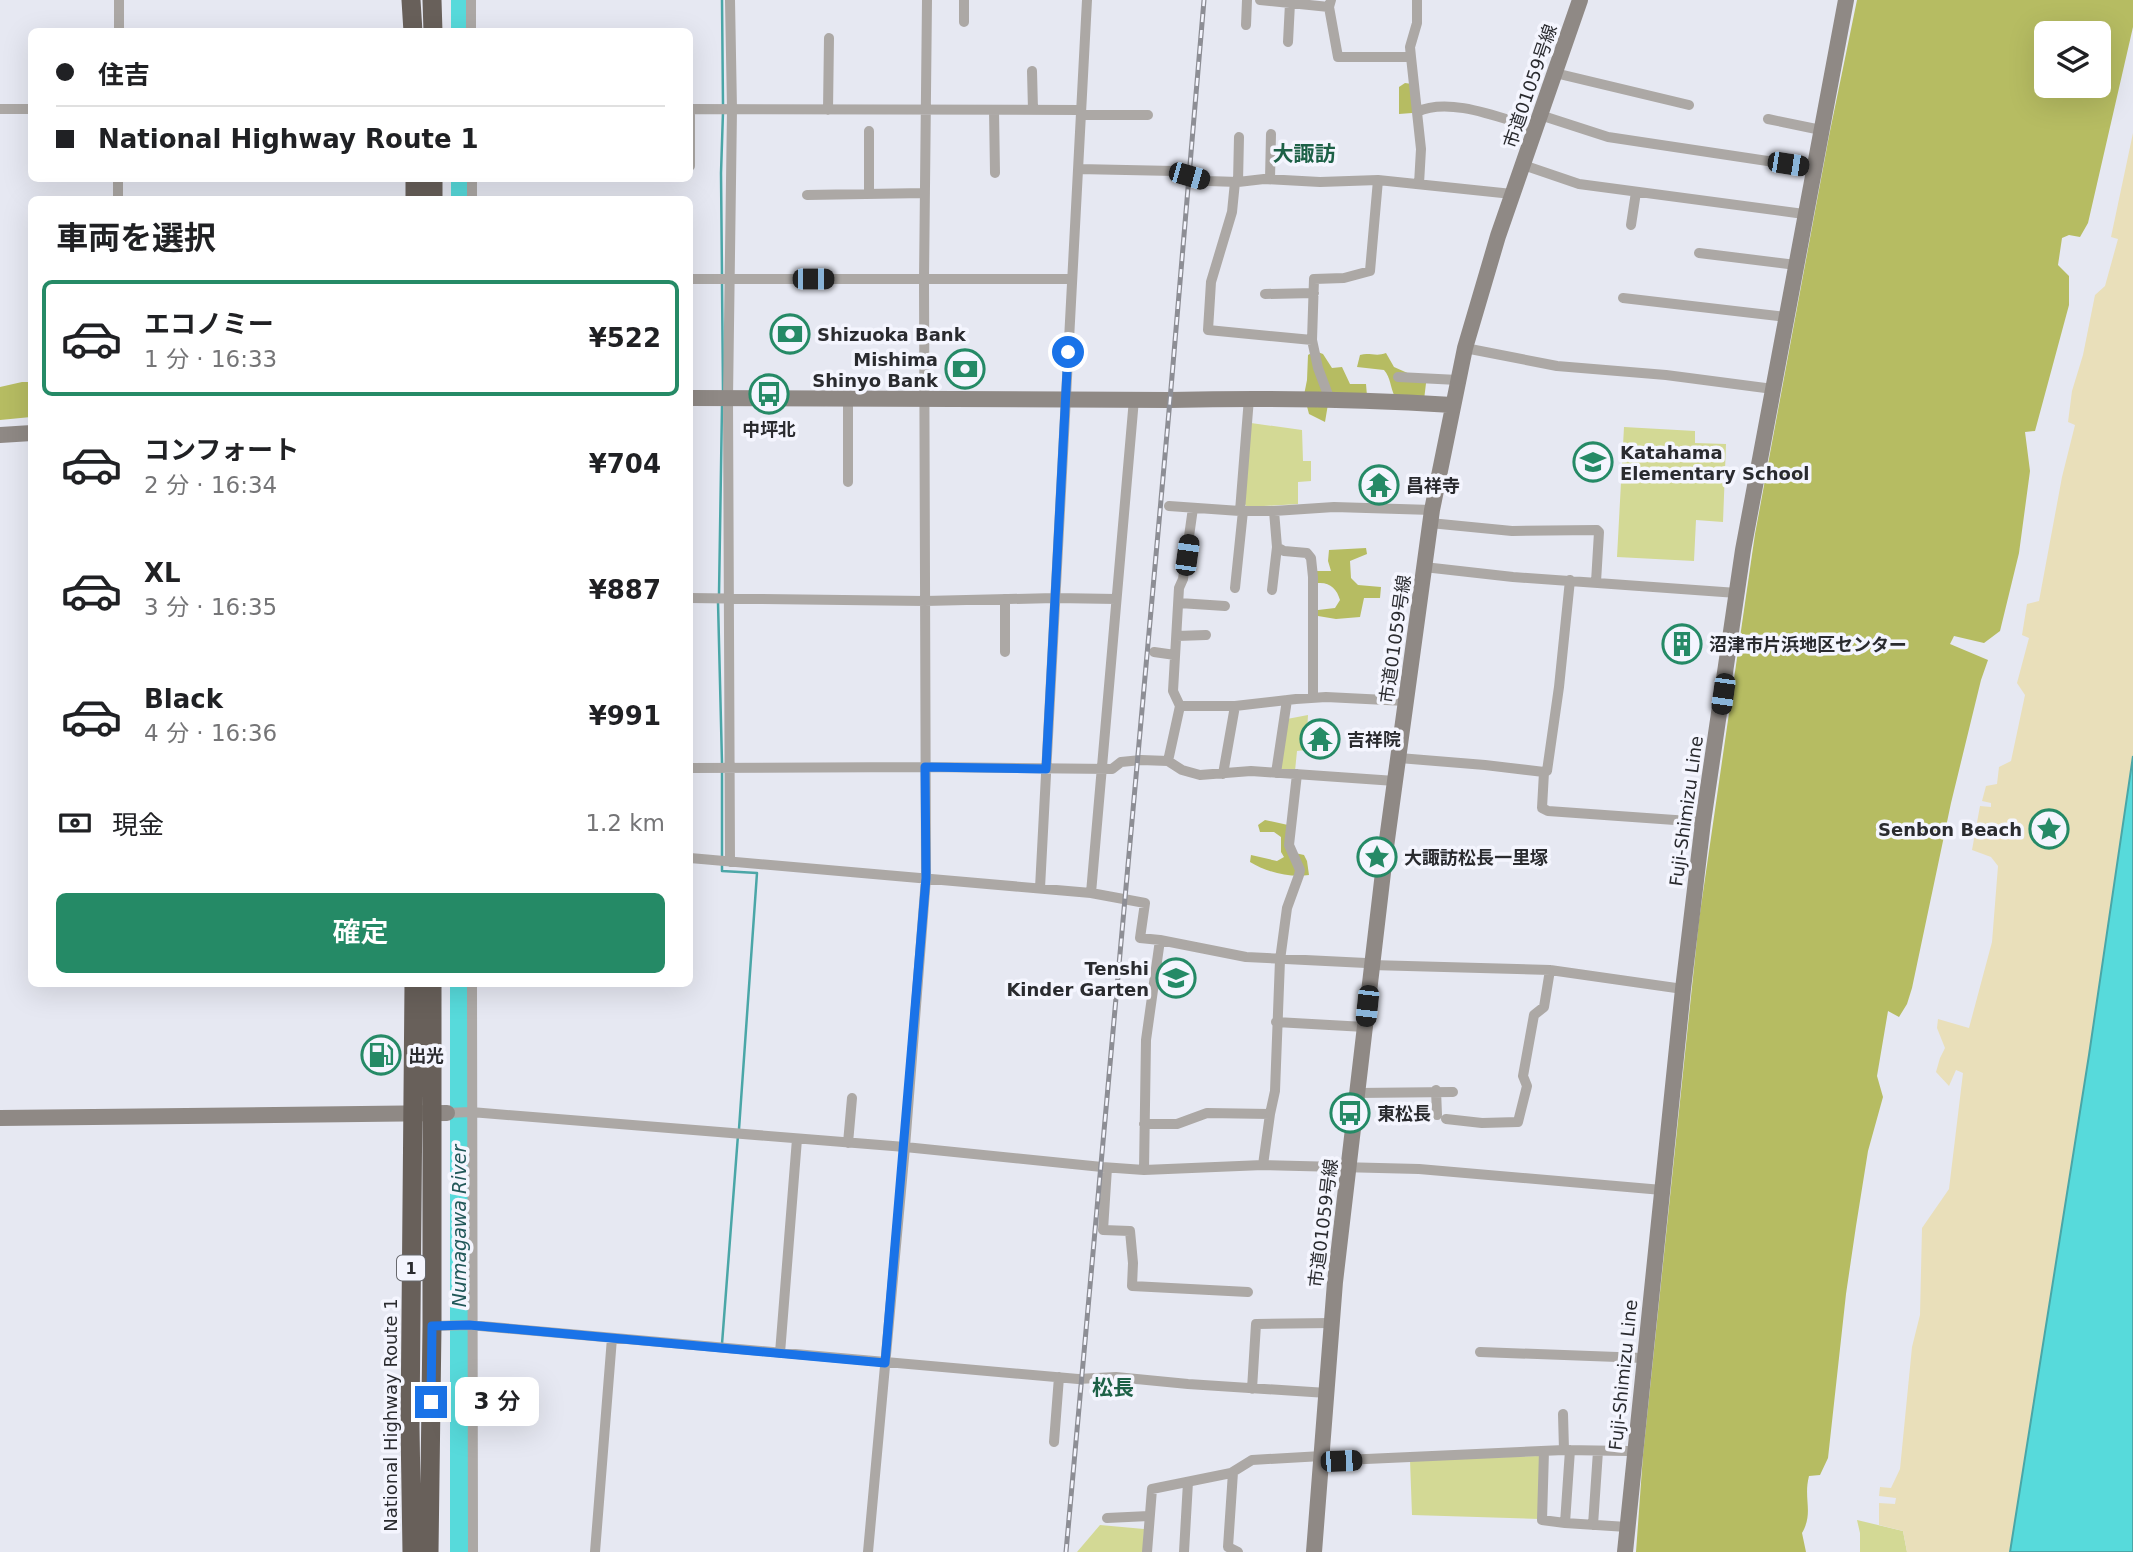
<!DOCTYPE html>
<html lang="ja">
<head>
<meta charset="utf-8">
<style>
  :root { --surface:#fff; --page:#f2f2f2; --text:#202124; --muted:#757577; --line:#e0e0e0; --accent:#258a66 }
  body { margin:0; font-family:"DejaVu Sans","Noto Sans JP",sans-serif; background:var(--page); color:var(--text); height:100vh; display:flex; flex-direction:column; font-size:26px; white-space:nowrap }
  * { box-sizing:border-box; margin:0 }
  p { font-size:23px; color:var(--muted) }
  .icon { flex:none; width:38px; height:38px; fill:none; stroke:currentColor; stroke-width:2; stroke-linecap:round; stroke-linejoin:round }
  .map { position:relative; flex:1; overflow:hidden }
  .panel { position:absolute; left:28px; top:196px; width:665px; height:791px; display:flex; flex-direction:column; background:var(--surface); border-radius:10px; box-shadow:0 7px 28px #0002 }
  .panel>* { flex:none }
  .banner { position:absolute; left:28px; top:28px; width:665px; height:154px; border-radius:10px; box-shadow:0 7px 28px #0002; display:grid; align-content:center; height:154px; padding:0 28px; background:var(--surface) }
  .controls { position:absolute; left:2034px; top:21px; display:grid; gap:14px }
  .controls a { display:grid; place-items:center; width:77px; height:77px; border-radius:10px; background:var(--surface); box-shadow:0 7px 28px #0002; font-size:35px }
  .end { position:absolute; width:32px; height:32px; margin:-16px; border:9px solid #1a73e8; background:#fff; box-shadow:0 0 0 4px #fff }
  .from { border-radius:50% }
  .bubble { position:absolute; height:49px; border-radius:10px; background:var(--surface); box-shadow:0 7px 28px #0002; font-size:23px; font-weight:600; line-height:49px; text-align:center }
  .car { position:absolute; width:21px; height:42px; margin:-21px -10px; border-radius:9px; box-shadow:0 0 5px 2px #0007; background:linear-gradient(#222 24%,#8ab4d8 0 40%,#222 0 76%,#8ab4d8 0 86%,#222 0) }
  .banner b { display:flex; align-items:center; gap:24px; height:66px; font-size:26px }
  .banner b+b { border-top:2px solid var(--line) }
  .banner i { width:18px; height:18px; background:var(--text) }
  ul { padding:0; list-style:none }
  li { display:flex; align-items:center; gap:21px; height:116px; margin:0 14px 10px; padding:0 14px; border:4px solid transparent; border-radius:10px }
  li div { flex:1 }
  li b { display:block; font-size:26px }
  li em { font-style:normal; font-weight:600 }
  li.on { border-color:var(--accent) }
  li>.icon { width:63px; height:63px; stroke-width:1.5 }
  h2 { padding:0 28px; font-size:32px; line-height:84px }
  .pay { display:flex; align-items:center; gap:18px; height:77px; padding:0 28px; font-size:26px }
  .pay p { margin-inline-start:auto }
  .cta { display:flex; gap:14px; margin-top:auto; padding:14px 28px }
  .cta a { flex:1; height:80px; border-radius:10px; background:var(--accent); color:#fff; font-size:28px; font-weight:600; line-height:80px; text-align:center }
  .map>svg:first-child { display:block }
  .green { fill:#d3d995 }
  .forest { fill:#b6bc62; fill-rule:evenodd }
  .sand { fill:#e9dfba }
  .water { fill:#57dadb; stroke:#4aa6a7; stroke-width:2 }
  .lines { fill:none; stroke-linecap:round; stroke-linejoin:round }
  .stream { stroke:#4aa6a7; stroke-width:2.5 }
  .river { stroke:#57dadb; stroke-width:18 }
  .street { stroke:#aca8a5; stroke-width:10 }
  .secondary { stroke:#8f8985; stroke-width:16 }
  .highway { stroke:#68605a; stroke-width:19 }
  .rail-casing { stroke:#8d8e95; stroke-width:5 }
  .rail { stroke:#f4f5fe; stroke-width:2.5; stroke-dasharray:8; stroke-linecap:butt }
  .route { stroke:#1a73e8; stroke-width:9 }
  .labels { text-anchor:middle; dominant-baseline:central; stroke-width:7; stroke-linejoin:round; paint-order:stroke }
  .shield { fill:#f4f5fe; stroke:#67686d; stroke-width:2 }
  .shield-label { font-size:16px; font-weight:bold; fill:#2a2b2f }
  .street-label { font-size:18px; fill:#2a2b2f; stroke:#f4f5fe }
  .poi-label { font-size:18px; font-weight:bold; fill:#2a2b2f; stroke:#f4f5fe; text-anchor:start }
  .water-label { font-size:19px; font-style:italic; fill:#215859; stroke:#f4f5fe }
  .quarter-label { font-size:21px; font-weight:bold; fill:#1d6147; stroke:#f4f5fe }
</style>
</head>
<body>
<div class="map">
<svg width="2133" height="1552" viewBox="0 0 2133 1552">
  <rect width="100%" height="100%" fill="#e6e8f2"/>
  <path class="green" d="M1251 423 1302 430 1303 461H1311V481L1298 482V504L1247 507 1245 504Z
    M1624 427 1695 431V443L1726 444 1723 522 1696 520 1694 561 1617 557Z
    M1308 715 1306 750 1297 751 1295 771 1279 772 1287 719Z
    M1541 1456 1540 1519 1412 1515 1410 1460Z
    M1857 1520 1903 1531 1907 1552H1860V1533Z
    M1100 1525 1144 1529 1143 1552H1077Z"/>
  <path class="forest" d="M1857 0H2133V27L2088 223 2080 237 2069 235 2062 238 2058 265 2069 276V305L2035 431 2025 432 2030 471 2019 553 2000 631 1984 643 1954 636 1950 644 1988 660 1981 680 1951 803 1912 988 1907 1004 1899 1017 1888 1011 1877 1076 1883 1097 1868 1151 1856 1226 1846 1294 1828 1458 1820 1475 1809 1476C1803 1499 1814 1512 1802 1533L1806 1552H1636L1643 1455 1699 920 1755 534 1829 136ZM2046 33H2098V86H2046Z
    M1405 83 1412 84V113L1399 114V87Z
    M1315 351 1323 354 1332 368 1342 367 1350 384H1366L1367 396 1329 398 1325 422 1309 414 1304 395 1307 380 1308 355Z
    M1386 353 1394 367 1412 375H1427L1424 400 1395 397C1390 387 1391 378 1384 370L1357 367 1360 355C1369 352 1376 357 1386 353Z
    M22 382H31V417L0 420V387Z
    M1366 548 1367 554 1350 561 1351 578 1358 585 1381 587 1380 598H1364L1360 617 1336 619 1318 616V610L1335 608 1340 600C1337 589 1330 582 1318 583L1315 571H1331L1328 561 1329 550Z
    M1265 820 1288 825 1295 853 1304 855 1307 861 1309 875C1290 878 1266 872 1250 862L1251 855 1277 861 1284 857 1281 852V837L1274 832H1260L1258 825Z"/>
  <path class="sand" d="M2133 133V756L2089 1055 2010 1552H1907L1903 1531 1879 1525V1503L1895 1504 1896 1498 1879 1496 1880 1487 1891 1488 1900 1469 1912 1347 1920 1315 1922 1228 1949 1189 1963 1073 1956 1070 1949 1086 1936 1072 1940 1058 1945 1048 1937 1028 1938 1019 1969 1028 1992 942 1998 866 1991 857 1972 850 1980 806 1991 807V803L1982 801 1986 786 1997 784 1999 767 2011 761 2025 695 2017 683 2029 638 2022 635 2027 604 2039 601 2062 477 2075 425 2068 422 2072 391 2083 355 2095 295 2105 286 2118 239 2111 237Z"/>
  <path class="water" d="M2133 756V1552H2010L2089 1055Z"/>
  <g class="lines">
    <path class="stream" d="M722 0 723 105
      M722 276 721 173 723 112
      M722 283 723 392
      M719 595 722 406
      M718 602 722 763
      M722 770V857
      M722 864V871L757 873 739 1129
      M722 1344 738 1135"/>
    <path class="river" d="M460 0V32
      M460 200V178
      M459 1552V984"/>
    <path class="street" d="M119 0V32
      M471 0V32
      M730 0 732 109 728 398 730 862
      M1260 0 1329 7 1331 0
      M1329 7 1338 57H1411L1410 47 1417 23V0
      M964 22V0
      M1246 25 1247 0
      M1288 42 1290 3
      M1411 57 1421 149 1419 184
      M1032 71 1033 110
      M1555 73 1689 105
      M0 109H32
      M690 109 1081 110
      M828 110 829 38
      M994 110 995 173
      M1417 112C1450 96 1502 119 1535 128
      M690 115V166
      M1081 115H1148
      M1540 115 1608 137 1814 168
      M1768 119 1821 130
      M1523 165 1579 184 1804 214
      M1078 169 1174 171 1208 181 1238 182 1264 179 1320 182 1378 180 1512 194
      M1270 179 1271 134
      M1235 182 1232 212 1211 282 1208 330 1312 340 1314 279 1344 278 1370 271 1378 180
      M1238 182 1239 137
      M869 194V131
      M807 195 925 193
      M118 200V178
      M472 200V178
      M1631 225 1636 192
      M1699 253 1796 265
      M690 279H1072
      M1265 294 1314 293
      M1623 298 1786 317
      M1312 340 1318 368 1330 400
      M1465 348 1557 366 1666 375 1773 389
      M1398 377 1458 380
      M848 482V399
      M1169 506 1240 511H1274L1334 507 1432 510
      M1240 511 1249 398
      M1430 523 1512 531 1597 530 1599 532 1596 582
      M1277 547 1284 551 1307 553 1311 558 1313 577V698
      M1424 567 1513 577 1737 593
      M1235 588 1243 511
      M1272 590 1277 547 1274 511
      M690 598 925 601 1055 598 1116 599
      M1179 603 1225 606
      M1177 636 1206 635
      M1005 652V599
      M1154 652 1175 655
      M1180 706 1173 691 1179 588 1183 579 1193 508
      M1399 758 1485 765 1544 772 1542 808 1548 811 1703 822
      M1168 761 1180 706H1235L1296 699 1326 697 1406 701
      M690 768 925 767 1112 769 1121 762 1141 760 1168 761 1182 770 1200 775 1251 771 1395 781
      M1544 772 1547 771 1559 687 1570 580
      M1276 773 1287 700
      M1223 774 1235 706
      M690 858 1091 893 1145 903 1140 938 1160 940 1246 957 1366 963 1371 965 1550 970 1683 989
      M1040 888 1087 0
      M1091 893 1134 399
      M472 984 473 1552
      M1276 1022 1365 1027
      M1436 1090 1437 1115
      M1357 1093 1453 1092
      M447 1113 471 1112 905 1147 1102 1167 1144 1170 1263 1165 1419 1169 1662 1190
      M1270 1114 1275 1091 1280 960 1287 908 1299 875 1300 870 1289 845 1297 774
      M1446 1119 1482 1123 1518 1122 1527 1086 1523 1076 1534 1015 1544 1007 1550 970
      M1144 1124H1177L1207 1113 1270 1114 1263 1165
      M848 1143 852 1098
      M1107 1168 1103 1230 1130 1231 1133 1263 1132 1286 1248 1292
      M1144 1170 1146 1040 1160 940
      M432 1326 469 1325 1078 1379 1116 1377 1188 1384 1327 1393
      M1480 1352 1644 1358
      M780 1353 797 1139
      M1252 1389 1256 1324 1331 1323
      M1563 1414 1564 1450
      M1054 1442 1059 1377
      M1570 1450 1565 1523 1627 1527
      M1544 1451 1542 1520 1565 1523
      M1322 1461 1564 1450 1628 1451 1634 1453
      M1233 1472 1228 1547 1238 1552
      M1107 1518 1149 1516
      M1593 1525 1598 1451
      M595 1552 612 1338
      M868 1552 905 1147 926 878 924 279 927 0
      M1147 1552 1152 1489 1231 1473 1252 1460 1322 1456
      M1184 1552 1188 1482"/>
    <path class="secondary" d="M690 398 1170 400C1264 398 1358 399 1452 405
      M0 435 32 433
      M0 1118 447 1113
      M1314 1552 1335 1282 1386 847 1432 510 1465 348 1498 236 1580 0
      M1625 1552 1683 989 1703 822 1743 550 1846 0"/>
    <path class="highway" d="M411 0 413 32
      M432 0 433 32
      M415 200V178
      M433 200V178
      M412 1552 410 1427 414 984
      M429 1552 432 1326V984"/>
    <g class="rail-casing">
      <path id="rail" d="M1066 1552 1170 400 1204 0"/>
    </g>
    <use href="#rail" class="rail"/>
  </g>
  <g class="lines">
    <path class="route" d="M431 1402 432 1326 469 1325 885 1363 926 878 925 767 1046 769 1068 352"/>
  </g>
  <defs>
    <g id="bank-ring" transform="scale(2.0125)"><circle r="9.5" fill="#f4f5fe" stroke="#258a66" stroke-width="1.5"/><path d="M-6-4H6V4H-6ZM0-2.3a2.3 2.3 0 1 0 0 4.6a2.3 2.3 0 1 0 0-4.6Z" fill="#258a66"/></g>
    <g id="bus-ring" transform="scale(2.0125)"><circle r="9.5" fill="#f4f5fe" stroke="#258a66" stroke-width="1.5"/><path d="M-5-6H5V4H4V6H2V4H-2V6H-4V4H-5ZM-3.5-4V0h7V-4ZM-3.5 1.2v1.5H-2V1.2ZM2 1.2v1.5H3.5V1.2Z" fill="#258a66"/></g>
    <g id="school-ring" transform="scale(2.0125)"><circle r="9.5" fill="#f4f5fe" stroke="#258a66" stroke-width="1.5"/><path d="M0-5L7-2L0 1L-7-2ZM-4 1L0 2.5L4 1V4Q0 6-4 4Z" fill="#258a66"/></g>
    <g id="temple-ring" transform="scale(2.0125)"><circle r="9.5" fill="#f4f5fe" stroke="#258a66" stroke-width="1.5"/><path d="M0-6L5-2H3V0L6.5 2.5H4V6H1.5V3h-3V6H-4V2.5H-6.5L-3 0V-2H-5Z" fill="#258a66"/></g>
    <g id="building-ring" transform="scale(2.0125)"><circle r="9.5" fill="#f4f5fe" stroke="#258a66" stroke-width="1.5"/><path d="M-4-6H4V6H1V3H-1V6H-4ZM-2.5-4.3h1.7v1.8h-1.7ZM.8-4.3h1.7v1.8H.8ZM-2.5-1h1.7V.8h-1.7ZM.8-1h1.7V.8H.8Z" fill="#258a66"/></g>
    <g id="sight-ring" transform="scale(2.0125)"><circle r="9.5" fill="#f4f5fe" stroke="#258a66" stroke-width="1.5"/><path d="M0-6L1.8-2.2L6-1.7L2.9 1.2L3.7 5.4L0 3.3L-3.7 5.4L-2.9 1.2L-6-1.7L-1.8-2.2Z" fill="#258a66"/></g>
    <g id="fuel-ring" transform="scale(2.0125)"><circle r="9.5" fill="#f4f5fe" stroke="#258a66" stroke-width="1.5"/><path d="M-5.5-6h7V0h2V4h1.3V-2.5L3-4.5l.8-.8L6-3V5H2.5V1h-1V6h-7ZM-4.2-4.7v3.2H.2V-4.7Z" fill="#258a66"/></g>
  </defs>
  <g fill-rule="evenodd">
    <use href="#bank-ring" x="790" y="334"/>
    <use href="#bank-ring" x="965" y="369"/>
    <use href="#bus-ring" x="769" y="394"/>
    <use href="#school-ring" x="1593" y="462"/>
    <use href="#temple-ring" x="1379" y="485"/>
    <use href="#building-ring" x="1682" y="644"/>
    <use href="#temple-ring" x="1320" y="739"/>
    <use href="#sight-ring" x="2049" y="829"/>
    <use href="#sight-ring" x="1377" y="857"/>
    <use href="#school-ring" x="1176" y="978"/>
    <use href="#fuel-ring" x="381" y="1055"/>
    <use href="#bus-ring" x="1350" y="1113"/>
  </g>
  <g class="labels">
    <rect class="shield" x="397" y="1255.5" width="28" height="25" rx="5"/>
    <g class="shield-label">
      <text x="411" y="1268">1</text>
    </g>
    <g class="street-label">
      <text transform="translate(1530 86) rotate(-71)">市道01059号線</text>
      <text transform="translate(1395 639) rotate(-82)">市道01059号線</text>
      <text transform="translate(1686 811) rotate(-82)">Fuji-Shimizu Line</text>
      <text transform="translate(1323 1223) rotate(-83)">市道01059号線</text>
      <text transform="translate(1623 1375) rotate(-84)">Fuji-Shimizu Line</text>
      <text transform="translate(390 1415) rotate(-90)">National Highway Route 1</text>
    </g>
    <g class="poi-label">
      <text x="817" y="334">Shizuoka Bank</text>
      <text x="938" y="359" text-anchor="end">Mishima<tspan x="938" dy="21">Shinyo Bank</tspan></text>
      <text x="769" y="429" text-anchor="middle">中坪北</text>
      <text x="1620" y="452">Katahama<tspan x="1620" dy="21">Elementary School</tspan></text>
      <text x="1406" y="485">昌祥寺</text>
      <text x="1709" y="644">沼津市片浜地区センター</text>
      <text x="1347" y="739">吉祥院</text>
      <text x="2022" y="829" text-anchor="end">Senbon Beach</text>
      <text x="1404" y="857">大諏訪松長一里塚</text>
      <text x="1149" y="968" text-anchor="end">Tenshi<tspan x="1149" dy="21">Kinder Garten</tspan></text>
      <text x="408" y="1055">出光</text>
      <text x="1377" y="1113">東松長</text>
    </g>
    <g class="water-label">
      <text transform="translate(459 1226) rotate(-90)">Numagawa River</text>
    </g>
    <g class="quarter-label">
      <text x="1304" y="154">大諏訪</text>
      <text x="1113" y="1388">松長</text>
    </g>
  </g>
</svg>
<div class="controls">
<a><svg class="icon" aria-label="layers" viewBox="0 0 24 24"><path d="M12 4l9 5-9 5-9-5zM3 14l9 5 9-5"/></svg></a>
</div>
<i class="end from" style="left:1068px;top:352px"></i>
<i class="end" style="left:431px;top:1402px"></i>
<div class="bubble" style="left:455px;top:1377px;width:84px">3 分</div>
<i class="car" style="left:1788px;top:164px;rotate:99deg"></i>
<i class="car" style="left:1189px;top:176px;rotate:106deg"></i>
<i class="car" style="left:813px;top:279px;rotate:90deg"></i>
<i class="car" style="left:1187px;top:555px;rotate:8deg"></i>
<i class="car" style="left:1723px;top:694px;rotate:188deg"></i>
<i class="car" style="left:1367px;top:1006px;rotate:186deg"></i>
<i class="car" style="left:1341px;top:1461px;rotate:88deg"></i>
<div class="banner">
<b><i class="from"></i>住吉</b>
<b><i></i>National Highway Route 1</b>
</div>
<section class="panel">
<h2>車両を選択</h2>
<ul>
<li class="on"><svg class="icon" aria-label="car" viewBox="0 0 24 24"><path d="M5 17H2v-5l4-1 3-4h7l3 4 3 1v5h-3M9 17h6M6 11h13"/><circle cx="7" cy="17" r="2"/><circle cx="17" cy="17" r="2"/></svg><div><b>エコノミー</b><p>1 分 · 16:33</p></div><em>¥522</em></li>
<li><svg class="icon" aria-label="car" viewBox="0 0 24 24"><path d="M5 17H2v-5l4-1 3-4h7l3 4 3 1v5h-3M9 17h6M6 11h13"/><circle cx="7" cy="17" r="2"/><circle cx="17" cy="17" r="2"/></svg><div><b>コンフォート</b><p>2 分 · 16:34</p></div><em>¥704</em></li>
<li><svg class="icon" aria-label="car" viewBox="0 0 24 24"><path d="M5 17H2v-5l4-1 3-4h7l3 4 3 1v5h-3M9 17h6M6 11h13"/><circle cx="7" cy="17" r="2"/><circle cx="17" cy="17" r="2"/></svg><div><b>XL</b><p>3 分 · 16:35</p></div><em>¥887</em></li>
<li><svg class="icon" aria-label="car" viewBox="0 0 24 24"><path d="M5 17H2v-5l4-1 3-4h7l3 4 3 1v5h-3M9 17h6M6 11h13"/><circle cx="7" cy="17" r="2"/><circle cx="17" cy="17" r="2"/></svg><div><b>Black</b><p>4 分 · 16:36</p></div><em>¥991</em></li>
</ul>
<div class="pay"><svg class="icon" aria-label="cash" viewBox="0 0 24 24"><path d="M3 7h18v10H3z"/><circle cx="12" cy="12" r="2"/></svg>現金<p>1.2 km</p></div>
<div class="cta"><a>確定</a></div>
</section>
</div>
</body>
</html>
